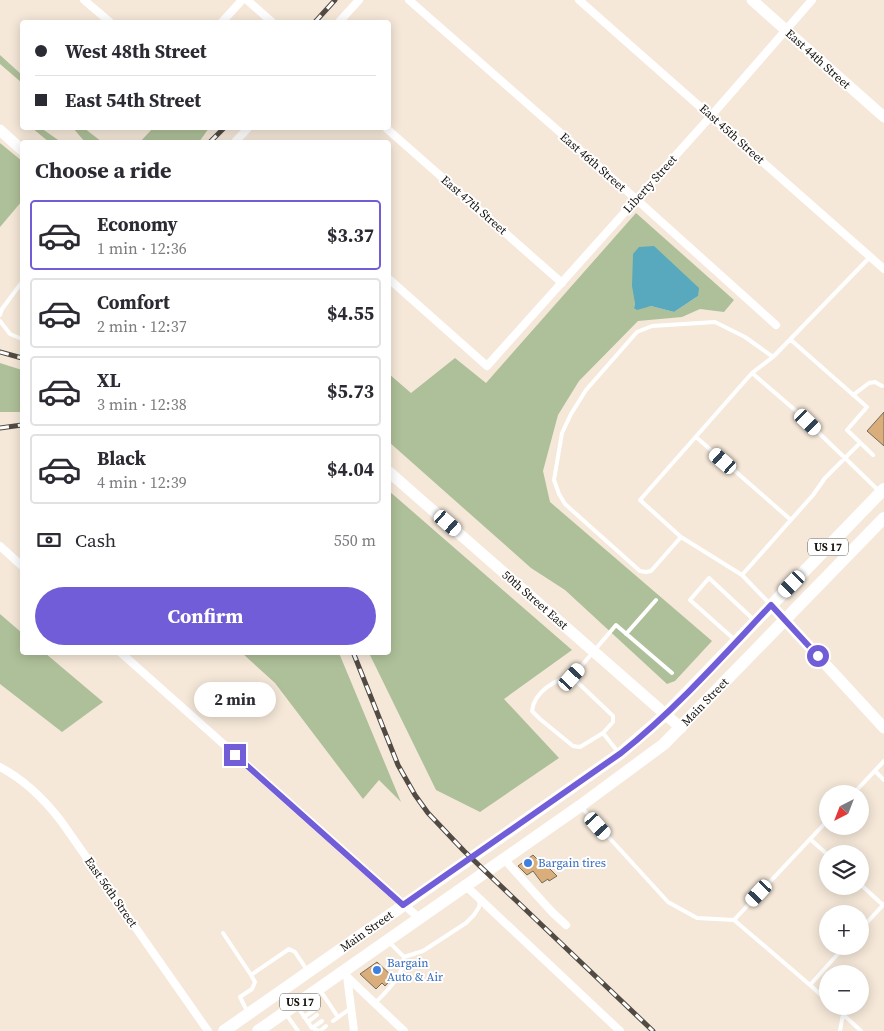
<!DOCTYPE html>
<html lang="en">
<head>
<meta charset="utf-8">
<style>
  :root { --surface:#fff; --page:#f7f7f7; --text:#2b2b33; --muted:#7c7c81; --line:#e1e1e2; --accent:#715dd7 }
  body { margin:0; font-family:"Source Serif 4",serif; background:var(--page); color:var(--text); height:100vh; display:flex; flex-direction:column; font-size:19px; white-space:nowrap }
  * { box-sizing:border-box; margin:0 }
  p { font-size:16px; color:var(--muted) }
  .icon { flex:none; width:28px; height:28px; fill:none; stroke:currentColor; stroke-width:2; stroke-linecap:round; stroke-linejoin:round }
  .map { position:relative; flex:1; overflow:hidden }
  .drawer { position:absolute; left:20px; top:140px; width:371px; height:515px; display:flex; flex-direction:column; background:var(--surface); border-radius:5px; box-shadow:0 2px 12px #0003 }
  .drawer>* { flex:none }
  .banner { position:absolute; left:20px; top:20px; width:371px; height:110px; border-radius:5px; box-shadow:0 2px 12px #0003; display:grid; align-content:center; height:110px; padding:0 15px; background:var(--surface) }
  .needle { width:32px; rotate:222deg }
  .buttons { position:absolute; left:819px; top:785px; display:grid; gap:10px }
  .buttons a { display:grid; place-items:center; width:50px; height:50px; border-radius:50%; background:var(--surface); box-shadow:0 2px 12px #0003; font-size:25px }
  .end { position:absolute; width:22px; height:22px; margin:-11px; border:6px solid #715dd7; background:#fff; box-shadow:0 0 0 2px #fff }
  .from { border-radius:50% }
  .bubble { position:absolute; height:35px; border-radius:18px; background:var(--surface); box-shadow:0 2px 12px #0003; font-size:16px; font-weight:700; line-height:35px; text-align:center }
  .car { position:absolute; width:15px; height:30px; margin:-15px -8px; border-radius:6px; box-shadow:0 0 4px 1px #0007; background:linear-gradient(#fff 24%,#345 0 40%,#fff 0 76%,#345 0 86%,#fff 0) }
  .banner b { display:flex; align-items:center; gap:18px; height:48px; font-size:19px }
  .banner b+b { border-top:1px solid var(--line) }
  .banner i { width:12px; height:12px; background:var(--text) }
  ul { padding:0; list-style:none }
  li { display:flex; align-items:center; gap:15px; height:70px; margin:0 10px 8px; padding:0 5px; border:2px solid var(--line); border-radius:5px }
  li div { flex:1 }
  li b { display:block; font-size:19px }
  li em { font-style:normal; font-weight:700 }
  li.active { border-color:var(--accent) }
  li>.icon { width:45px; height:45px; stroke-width:1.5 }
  h2 { padding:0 15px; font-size:22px; line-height:60px }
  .pay { display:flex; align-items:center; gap:12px; height:55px; padding:0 15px; font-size:19px }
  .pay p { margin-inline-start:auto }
  .action { display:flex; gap:10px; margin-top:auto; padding:10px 15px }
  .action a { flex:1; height:58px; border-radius:30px; background:var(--accent); color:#fff; font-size:20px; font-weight:700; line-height:58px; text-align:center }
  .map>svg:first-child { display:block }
  .green { fill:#aec099; fill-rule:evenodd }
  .water { fill:#58a8be }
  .building { fill:#d9ae7a; stroke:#756a5c }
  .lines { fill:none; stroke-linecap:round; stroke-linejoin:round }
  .lane { stroke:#fff; stroke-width:4 }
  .street { stroke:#fff; stroke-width:8 }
  .secondary { stroke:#fff; stroke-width:11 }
  .primary { stroke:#fff; stroke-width:12 }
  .rail-casing { stroke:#514b43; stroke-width:5 }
  .rail { stroke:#fff; stroke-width:3; stroke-dasharray:9; stroke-linecap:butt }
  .route { stroke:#715dd7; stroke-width:6 }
  .shop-dot { fill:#3f7fe0; stroke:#fff; stroke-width:2 }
  .labels { text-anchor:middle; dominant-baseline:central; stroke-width:4; stroke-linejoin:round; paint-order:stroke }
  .shield { fill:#fff; stroke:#5d5a56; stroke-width:1 }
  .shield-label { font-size:11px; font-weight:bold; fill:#17130e }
  .street-label { font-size:12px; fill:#17130e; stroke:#fff }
  .shop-label { font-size:12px; fill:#366cbe; stroke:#fff; text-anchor:start }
</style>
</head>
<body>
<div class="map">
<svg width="884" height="1031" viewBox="0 0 884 1031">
  <rect width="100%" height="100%" fill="#f5e8d9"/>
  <path class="green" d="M0 55 22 75V83L0 64Z
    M32 128H41L61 142H49Z
    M73 128H84L102 142H85Z
    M153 128H209L199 142H140Z
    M0 143 22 161V201L0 227Z
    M636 213 734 300 724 312 700 309 682 317 638 321 579 381 558 415 543 471 550 502 712 641 675 681 667 684 565 590 531 568 389 442V374L411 393 455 358 486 383ZM698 296 674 312 651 306 634 308 635 303Z
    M0 363 22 370V412H0Z
    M389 491 572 650 504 699 559 758 480 812 436 790 369 653 389 652Z
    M0 614 22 633V652L45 653 103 702 62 732 0 684Z
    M242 653H339L401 802 379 780 363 799 275 683Z"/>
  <path class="water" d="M654 246 699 288 698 296 674 312 651 306 637 310 634 308 635 303 632 286 633 254 639 247Z"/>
  <path class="building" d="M884 412V446L867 431Z
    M533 855 542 864 544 863 557 876 549 881 548 879 542 883 533 871 527 875 518 866Z
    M377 962 393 977 385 986 382 983 376 989 360 974Z"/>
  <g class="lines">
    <path class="lane" d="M0 315 2 309 22 282
      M0 321 10 334 22 339
      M791 340 867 407 847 430 873 455
      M773 357 752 373 795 410 845 458 860 443
      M853 395 869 383 875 382 882 386
      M696 437 791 520
      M681 537 640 500 752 373
      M742 575 681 537 651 571 646 572 640 571 565 504 559 494 554 480 562 433 571 414 586 390 637 332 652 326 715 322 745 337 773 357 870 257
      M770 604 742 575 813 495 825 478 845 458 879 491
      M626 634 656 600
      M735 640 690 600 709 578 754 620
      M572 677C555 679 534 692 532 711L540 719 573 746 580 747 603 733
      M618 752 603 733 613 722V716L572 677 616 625 672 673
      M875 771 884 780
      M853 794 884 761
      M582 808 668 902 697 918 734 920 810 985
      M810 839 828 855
      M860 884 883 905
      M734 920 828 820
      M860 930 884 904
      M223 933 251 975 289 949 295 952 307 970
      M389 942 404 957 423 951 466 923 474 915 479 907 480 900
      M320 990 338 1017
      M828 1001 810 985 845 946
      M375 1003C387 991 404 975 404 957
      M297 1006 312 1028 320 1031 326 1026
      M834 1006 861 1031
      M247 1011 240 997 252 989 255 982 251 975
      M286 1014 298 1031
      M304 1017 314 1010
      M333 1021 351 1008
      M308 1022 317 1015
      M312 1028 322 1021
      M840 1031 843 1014"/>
    <path class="street" d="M84 0 110 22
      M247 0 272 22
      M409 0 636 199 776 325
      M579 0 884 269
      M222 22 242 0
      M339 22 359 0
      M386 128 562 283
      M235 142 248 128
      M389 279 487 366 711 116 812 0
      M0 546 22 566
      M120 652 419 918
      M0 767C25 780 44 799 61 821L208 1031
      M504 859 552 912 566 925
      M466 886 620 1031
      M342 972 404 1031
      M347 976 354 1031"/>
    <path class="secondary" d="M752 0 884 117
      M0 130 22 150
      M389 472 681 728
      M771 605 884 728"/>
    <g class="primary">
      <path id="s1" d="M224 1031 621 753 665 715 884 489"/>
      <path id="s2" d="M258 1031 580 806 664 744 884 518"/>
    </g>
    <g class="rail-casing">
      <path id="rail" d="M315 22 335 0
        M210 142 224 128
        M0 352 22 358
        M0 428 22 425
        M353 652 398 765 415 795 428 813 464 851 653 1031"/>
    </g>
    <use href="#rail" class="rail"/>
  </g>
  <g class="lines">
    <path class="route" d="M235 755 403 905 621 753C676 709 723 656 771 605L818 656"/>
  </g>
  <g class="shop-dot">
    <circle cx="528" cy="863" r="5"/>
    <circle cx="377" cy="970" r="5"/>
  </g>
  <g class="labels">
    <g class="shield">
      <rect x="808" y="538.5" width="40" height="17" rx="4"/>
      <rect x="280" y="993.5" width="40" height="17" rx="4"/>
    </g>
    <g class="shield-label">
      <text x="828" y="547">US 17</text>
      <text x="300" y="1002">US 17</text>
    </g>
    <g class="street-label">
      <text transform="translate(818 59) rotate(42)">East 44th Street</text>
      <text transform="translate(732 134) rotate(42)">East 45th Street</text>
      <text transform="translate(593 162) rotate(41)">East 46th Street</text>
      <text transform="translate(650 184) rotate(-48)">Liberty Street</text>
      <text transform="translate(474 205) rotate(41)">East 47th Street</text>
      <text transform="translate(535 600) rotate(41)">50th Street East</text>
      <text stroke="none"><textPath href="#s2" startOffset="556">Main Street</textPath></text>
      <text transform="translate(111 892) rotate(55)">East 56th Street</text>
      <text stroke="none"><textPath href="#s1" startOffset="174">Main Street</textPath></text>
    </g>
    <g class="shop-label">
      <text x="538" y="863">Bargain tires</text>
      <text x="387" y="963">Bargain<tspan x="387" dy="14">Auto &amp; Air</tspan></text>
    </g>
  </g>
</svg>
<div class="buttons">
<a><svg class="needle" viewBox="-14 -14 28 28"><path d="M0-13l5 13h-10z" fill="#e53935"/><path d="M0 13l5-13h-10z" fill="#7c7c81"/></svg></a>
<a><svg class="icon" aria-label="layers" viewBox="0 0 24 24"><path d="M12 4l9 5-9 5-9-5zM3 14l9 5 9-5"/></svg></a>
<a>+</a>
<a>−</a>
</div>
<i class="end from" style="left:818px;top:656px"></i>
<i class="end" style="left:235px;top:755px"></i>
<div class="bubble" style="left:194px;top:682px;width:82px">2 min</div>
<i class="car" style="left:808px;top:422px;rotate:134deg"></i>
<i class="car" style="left:723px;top:461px;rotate:311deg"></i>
<i class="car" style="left:448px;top:523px;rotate:131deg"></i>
<i class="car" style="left:792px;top:584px;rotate:224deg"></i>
<i class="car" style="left:572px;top:677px;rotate:42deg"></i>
<i class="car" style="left:598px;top:826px;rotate:138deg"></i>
<i class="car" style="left:759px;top:893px;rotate:223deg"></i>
<div class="banner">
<b><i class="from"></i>West 48th Street</b>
<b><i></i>East 54th Street</b>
</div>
<section class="drawer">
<h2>Choose a ride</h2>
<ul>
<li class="active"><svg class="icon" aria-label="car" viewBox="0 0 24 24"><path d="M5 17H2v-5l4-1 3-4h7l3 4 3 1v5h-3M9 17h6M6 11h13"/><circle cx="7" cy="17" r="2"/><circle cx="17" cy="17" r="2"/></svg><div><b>Economy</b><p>1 min · 12:36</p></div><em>$3.37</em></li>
<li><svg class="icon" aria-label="car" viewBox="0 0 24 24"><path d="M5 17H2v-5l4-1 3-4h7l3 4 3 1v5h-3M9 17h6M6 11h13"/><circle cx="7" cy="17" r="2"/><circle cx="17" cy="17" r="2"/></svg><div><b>Comfort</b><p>2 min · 12:37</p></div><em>$4.55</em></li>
<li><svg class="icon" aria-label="car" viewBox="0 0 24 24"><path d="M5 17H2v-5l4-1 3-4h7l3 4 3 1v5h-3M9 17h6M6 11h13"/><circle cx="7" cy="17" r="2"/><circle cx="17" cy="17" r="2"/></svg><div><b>XL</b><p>3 min · 12:38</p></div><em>$5.73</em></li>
<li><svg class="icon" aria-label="car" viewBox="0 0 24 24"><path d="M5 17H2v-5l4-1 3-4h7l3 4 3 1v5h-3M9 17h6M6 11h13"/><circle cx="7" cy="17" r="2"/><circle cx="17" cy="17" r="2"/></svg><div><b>Black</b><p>4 min · 12:39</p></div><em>$4.04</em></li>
</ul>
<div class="pay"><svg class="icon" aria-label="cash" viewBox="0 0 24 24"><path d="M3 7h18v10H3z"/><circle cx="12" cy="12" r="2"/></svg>Cash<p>550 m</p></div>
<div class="action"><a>Confirm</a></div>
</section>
</div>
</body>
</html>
